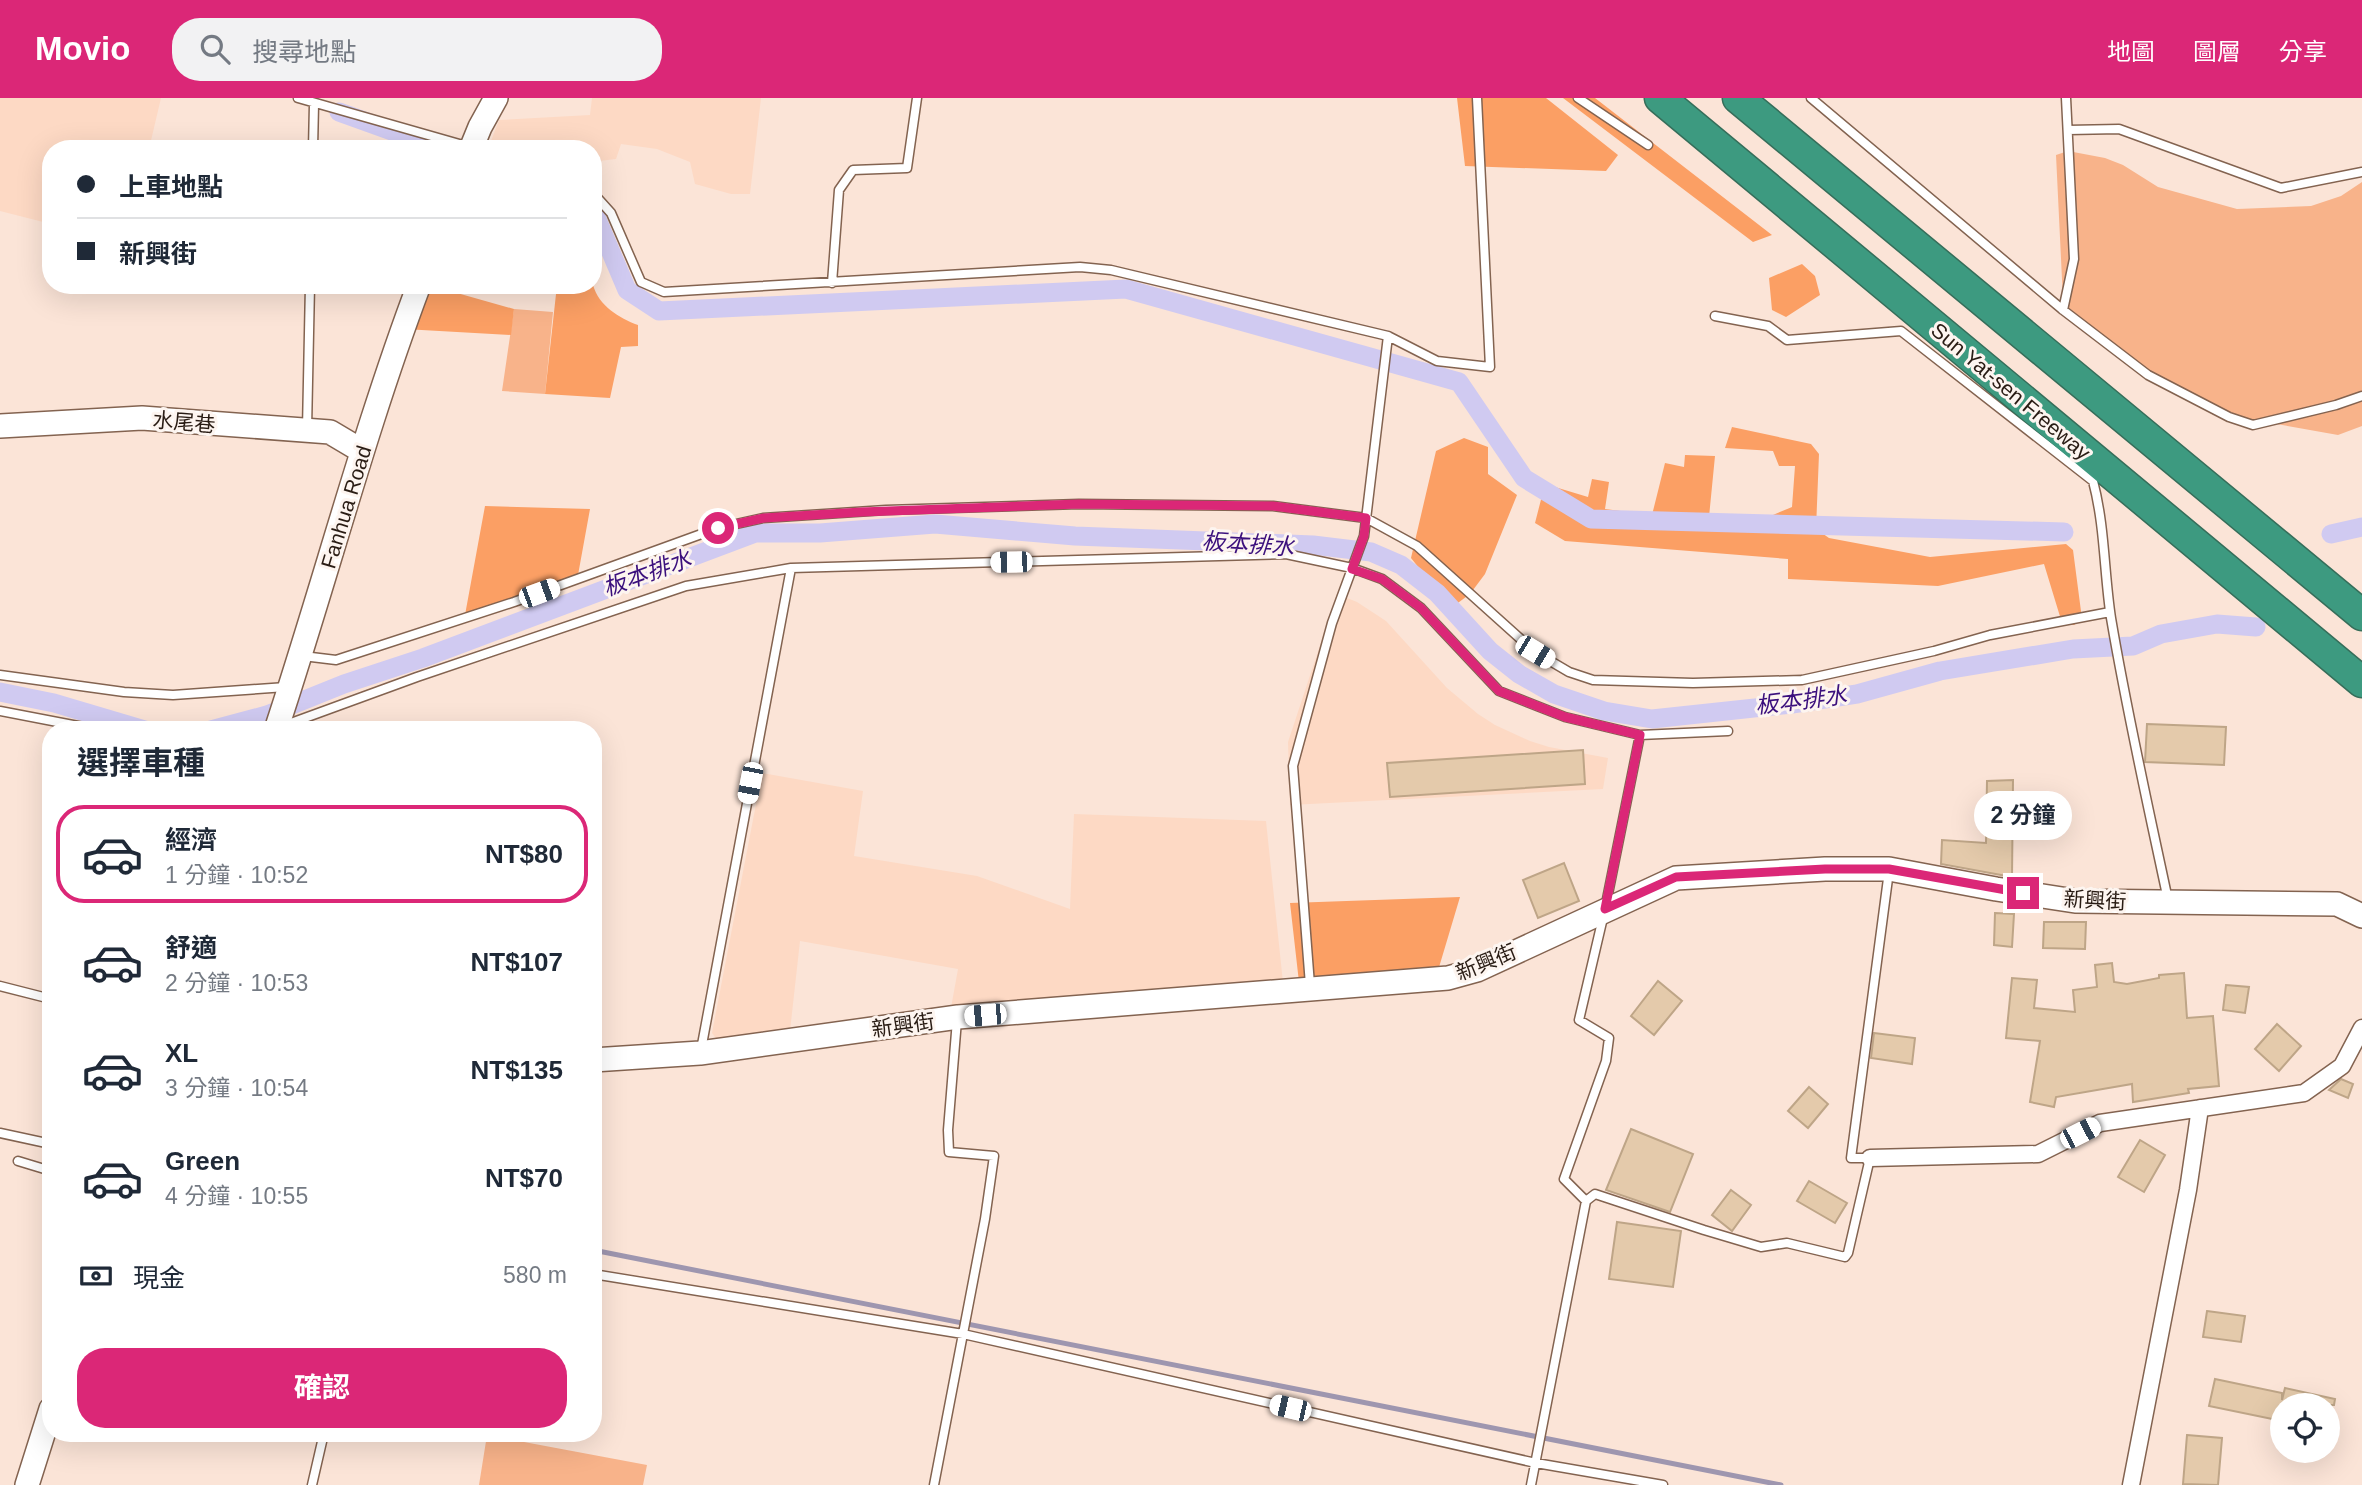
<!DOCTYPE html>
<html lang="zh-TW">
<head>
<meta charset="utf-8">
<style>
  :root { --surface:#fff; --page:#f2f2f3; --text:#1f2937; --muted:#747a83; --line:#e0e1e3; --accent:#db2777 }
  body { margin:0; font-family:Helvetica,"Noto Sans TC",sans-serif; background:var(--page); color:var(--text); height:100vh; display:flex; flex-direction:column; font-size:26px; white-space:nowrap }
  * { box-sizing:border-box; margin:0 }
  p { font-size:23px; color:var(--muted) }
  .icon { flex:none; width:38px; height:38px; fill:none; stroke:currentColor; stroke-width:2; stroke-linecap:round; stroke-linejoin:round }
  .map { position:relative; flex:1; overflow:hidden }
  .side { position:absolute; left:42px; top:623px; width:560px; height:721px; display:flex; flex-direction:column; background:var(--surface); border-radius:28px; box-shadow:0 7px 28px #0002 }
  .side>* { flex:none }
  .top-card { position:absolute; left:42px; top:42px; width:560px; height:154px; border-radius:28px; box-shadow:0 7px 28px #0002; display:grid; align-content:center; height:154px; padding:0 35px; background:var(--surface) }
  .fabs { position:absolute; left:2270px; top:1295px; display:grid; gap:14px }
  .fabs a { display:grid; place-items:center; width:70px; height:70px; border-radius:50%; background:var(--surface); box-shadow:0 7px 28px #0002; font-size:35px }
  .end { position:absolute; width:32px; height:32px; margin:-16px; border:9px solid #db2777; background:#fff; box-shadow:0 0 0 4px #fff }
  .from { border-radius:50% }
  .bubble { position:absolute; height:49px; border-radius:24px; background:var(--surface); box-shadow:0 7px 28px #0002; font-size:23px; font-weight:700; line-height:49px; text-align:center }
  .car { position:absolute; width:21px; height:42px; margin:-21px -10px; border-radius:9px; box-shadow:0 0 5px 2px #0007; background:linear-gradient(#fff 24%,#345 0 40%,#fff 0 76%,#345 0 86%,#fff 0) }
  .top-card b { display:flex; align-items:center; gap:24px; height:66px; font-size:26px }
  .top-card b+b { border-top:2px solid var(--line) }
  .top-card i { width:18px; height:18px; background:var(--text) }
  ul { padding:0; list-style:none }
  li { display:flex; align-items:center; gap:21px; height:98px; margin:0 14px 10px; padding:0 21px; border:4px solid transparent; border-radius:28px }
  li div { flex:1 }
  li b { display:block; font-size:26px }
  li em { font-style:normal; font-weight:700 }
  li.active { border-color:var(--accent) }
  li>.icon { width:63px; height:63px; stroke-width:1.5 }
  h2 { padding:0 35px; font-size:32px; line-height:84px }
  .pay { display:flex; align-items:center; gap:18px; height:77px; padding:0 35px; font-size:26px }
  .pay p { margin-inline-start:auto }
  .action { display:flex; gap:14px; margin-top:auto; padding:14px 35px }
  .action a { flex:1; height:80px; border-radius:28px; background:var(--accent); color:#fff; font-size:28px; font-weight:700; line-height:80px; text-align:center }
  header { display:flex; align-items:center; gap:42px; box-sizing:border-box; height:98px; padding:0 35px; background:var(--accent); color:#fff }
  header strong { font-size:33px }
  nav { display:flex; gap:38px; margin-inline-start:auto; font-size:24px }
  .search { width:490px; height:63px; background:var(--page); display:flex; align-items:center; gap:18px; box-sizing:border-box; padding:0 24px; border-radius:28px; color:var(--muted); font-size:26px }
  .map>svg:first-child { display:block }
  .built { fill:#fdd9c4 }
  .green { fill:#f8b38a }
  .forest { fill:#fb9f64 }
  .lines { fill:none; stroke-linecap:round; stroke-linejoin:round }
  .stream { stroke:#9e96af; stroke-width:5 }
  .canal { stroke:#d0caf1; stroke-width:19 }
  .building { fill:#e4caab; stroke:#bea587; stroke-width:2 }
  .lane-casing { stroke:#836350; stroke-width:11 }
  .street-casing { stroke:#836350; stroke-width:19 }
  .secondary-casing { stroke:#836350; stroke-width:26 }
  .highway-casing { stroke:#366e5a; stroke-width:33 }
  .lane { stroke:#fff; stroke-width:8 }
  .street { stroke:#fff; stroke-width:16 }
  .secondary { stroke:#fff; stroke-width:23 }
  .highway { stroke:#3d9a80; stroke-width:30 }
  .route { stroke:#db2777; stroke-width:9 }
  .labels { text-anchor:middle; dominant-baseline:central; stroke-width:6; stroke-linejoin:round; paint-order:stroke }
  .street-label { font-size:21px; fill:#291c14; stroke:#fdf5f0 }
  .water-label { font-size:23px; font-style:italic; fill:#3b107d; stroke:#fdf5f0 }
</style>
</head>
<body>
<header>
<strong>Movio</strong>
<div class="search"><svg class="icon" aria-label="search" viewBox="0 0 24 24"><circle cx="10" cy="10" r="6"/><path d="M15 15l6 6"/></svg>搜尋地點</div>
<nav><a>地圖</a><a>圖層</a><a>分享</a></nav>
</header>
<div class="map">
<svg width="2362" height="1387" viewBox="0 0 2362 1387">
  <rect width="100%" height="100%" fill="#fbe4d7"/>
  <path class="built" d="M0 0H161L149 51H51V126L0 113Z
    M592 0H761L750 96H731L695 86 690 64 657 51 621 46 616 61 599 63 593 67V51H488L499 22 590 17Z
    M1337 496 1357 504 1386 523 1447 590 1478 616 1495 627 1530 643 1549 649 1608 660 1603 691 1290 707 1288 644Z
    M762 675 863 693 854 758 977 778 1070 811 1074 716 1266 723 1284 894 949 921 958 871 800 843 790 933 718 943 712 935Z"/>
  <path class="green" d="M2068 53 2105 60 2123 67 2158 89 2237 111 2311 108 2341 98 2362 84V328L2338 337 2265 324H2249L2173 294 2074 225 2063 202 2056 57Z
    M514 211 553 214 545 296 502 293Z
    M487 1337 647 1367 643 1387H479Z"/>
  <path class="forest" d="M1457 0H1546L1618 57 1606 73 1465 68Z
    M1563 0H1595L1772 137 1753 144Z
    M1802 166 1815 178 1820 197 1786 219 1772 212 1769 180Z
    M422 187H450V193L514 211 511 237 404 231Z
    M557 187H593C599 208 619 220 638 227V248L621 249 610 300 545 296Z
    M1732 329 1811 346 1819 356 1816 431 1829 440 1930 459 2066 446 2073 452 2082 521 2074 527 2062 525 2044 466 1938 488 1788 481V461L1565 443 1535 425 1545 386 1588 399 1592 381 1609 384 1605 411 1652 417 1665 365 1684 369 1685 357 1715 358 1709 419 1761 422 1792 409 1795 368H1779L1773 353 1725 350Z
    M1464 340 1488 349V376L1517 397 1485 476 1470 496 1451 510 1411 460 1436 353Z
    M485 408 590 411 578 477 465 517Z
    M1460 799 1434 886 1300 893 1290 805Z"/>
  <g class="lines">
    <path class="stream" d="M593 1152 1781 1387"/>
    <path class="canal" d="M339 14 442 51
      M593 112 627 192 659 213 1126 191 1459 284 1524 380 1591 421 2064 434
      M2331 436 2362 429
      M0 594 54 605 145 632
      M211 632 267 617 344 586 423 560 755 435H820L935 426 1075 438 1313 447 1371 454 1401 467 1437 495 1490 553 1519 576 1554 596 1604 613 1652 621 1792 606 1857 596 1940 573 2073 551 2133 548 2161 536 2217 526 2256 529"/>
  </g>
  <path class="building" d="M2147 626 2226 629 2224 667 2145 664Z
    M1583 652 1585 686 1390 699 1387 665Z
    M2013 682 2012 779 1941 766 1942 742 1986 745 1987 683Z
    M1564 765 1579 803 1538 820 1523 782Z
    M1995 815 2014 816 2012 849 1994 847Z
    M2044 824H2086L2085 851 2043 850Z
    M2112 865 2114 884 2127 886 2159 880V877L2184 875 2187 920 2213 918 2219 988 2188 991 2189 995 2133 1004 2132 986 2056 999 2054 1009 2030 1004 2040 943 2006 940 2012 880 2037 882 2034 910 2075 914 2073 892 2097 889 2095 867Z
    M1658 883 1682 903 1654 937 1631 918Z
    M2226 887 2249 889 2245 915 2223 912Z
    M2277 926 2301 948 2279 973 2255 951Z
    M1874 935 1915 940 1912 966 1871 960Z
    M2341 981 2353 986 2348 1000 2329 992Z
    M1809 989 1828 1006 1808 1030 1788 1013Z
    M1631 1031 1693 1056 1670 1114 1606 1092Z
    M2140 1042 2165 1057 2144 1094 2118 1079Z
    M1809 1083 1847 1105 1835 1125 1797 1103Z
    M1731 1092 1751 1107 1732 1133 1712 1117Z
    M1617 1124 1681 1133 1673 1189 1609 1181Z
    M2207 1213 2245 1218 2241 1244 2203 1239Z
    M2215 1281 2282 1295V1302L2285 1290 2335 1301 2334 1307H2282V1323L2209 1308Z
    M2187 1337 2222 1340 2218 1387 2183 1386Z"/>
  <g class="lines">
    <g class="lane-casing">
      <path id="lane" d="M298 0 470 49
        M1578 0 1648 47
        M1811 0 2063 212 2148 277 2229 319 2253 327 2336 307 2362 298
        M2068 32 2119 31 2281 90 2362 74
        M313 51 314 6
        M593 95 611 115 641 184 664 194 1080 169 1111 172 1388 238
        M832 185 839 92 853 72 907 70 917 0
        M2063 212 2074 161 2066 0
        M1715 218 1768 228 1787 242 1901 233 2093 383C2105 428 2104 475 2111 520 2127 615 2148 708 2168 802
        M307 331 310 187
        M303 558 336 562 514 504 718 430 763 420 886 412 1079 406 1273 408 1366 420 1417 448 1535 554 1569 574 1593 582 1693 585 1802 582 1934 553 1990 537 2110 514
        M0 577 124 594 173 597 286 589
        M0 613 99 632
        M280 629 417 579 686 488 791 470
        M1310 887 1293 668 1332 525 1364 438 1388 238 1437 263 1490 269 1477 0
        M0 888 51 901
        M701 952 791 470 1286 456 1352 470 1382 481 1421 510 1499 593 1565 619 1640 637 1728 633
        M0 1035 51 1046
        M18 1063 51 1073
        M1586 1103 1595 1096 1704 1132 1761 1149 1787 1145 1845 1159 1848 1155 1870 1060H1851L1889 773
        M593 1176 963 1236 1536 1365 1663 1387
        M312 1387 324 1335
        M934 1387 985 1121 994 1058 949 1054 948 1032 957 922
        M1531 1387 1586 1103 1564 1081 1606 963 1609 940 1579 922 1605 811 1640 637"/>
    </g>
    <g class="street-casing">
      <path id="street" d="M1870 1060 2038 1056 2100 1025 2304 995 2342 968 2362 930
        M2131 1387 2188 1092 2200 1010"/>
    </g>
    <g class="secondary-casing">
      <path id="secondary" d="M471 51 480 29 496 0
        M0 328 142 320 330 334 362 353
        M276 632C325 484 364 333 419 187
        M593 962 700 955 958 919 1448 880 1477 872 1676 780 1825 771H1889L1996 791 2075 803 2337 806 2362 818
        M27 1387 51 1311"/>
    </g>
    <g class="highway-casing">
      <path id="highway" d="M1660 0 2362 584
        M1738 0 2362 517"/>
    </g>
    <use href="#lane" class="lane"/>
    <use href="#street" class="street"/>
    <use href="#secondary" class="secondary"/>
    <use href="#highway" class="highway"/>
  </g>
  <g class="lines">
    <path class="route" d="M718 430 764 420 861 414 1079 406 1273 408 1366 420 1364 438 1352 471 1382 481 1421 510 1499 593 1565 619 1640 637 1605 811 1676 779 1825 771H1889L2023 795"/>
  </g>
  <g class="labels">
    <g class="street-label">
      <text transform="translate(2011 293) rotate(40)">Sun Yat-sen Freeway</text>
      <text transform="translate(184 324) rotate(5)">水尾巷</text>
      <text transform="translate(346 409) rotate(-73)">Fanhua Road</text>
      <text transform="translate(2095 802) rotate(3)">新興街</text>
      <text transform="translate(1486 864) rotate(-22)">新興街</text>
      <text transform="translate(903 927) rotate(-8)">新興街</text>
    </g>
    <g class="water-label">
      <text transform="translate(1248 446) rotate(4)">板本排水</text>
      <text transform="translate(647 475) rotate(-20)">板本排水</text>
      <text transform="translate(1801 602) rotate(-7)">板本排水</text>
    </g>
  </g>
</svg>
<div class="fabs">
<a><svg class="icon" aria-label="locate" viewBox="0 0 24 24"><circle cx="12" cy="12" r="6"/><path d="M12 2v4M12 18v4M2 12h4M18 12h4"/></svg></a>
</div>
<i class="end from" style="left:718px;top:430px"></i>
<i class="end" style="left:2023px;top:795px"></i>
<div class="bubble" style="left:1974px;top:693px;width:98px">2 分鐘</div>
<i class="car" style="left:1011px;top:464px;rotate:269deg"></i>
<i class="car" style="left:539px;top:495px;rotate:70deg"></i>
<i class="car" style="left:1535px;top:554px;rotate:121deg"></i>
<i class="car" style="left:750px;top:685px;rotate:191deg"></i>
<i class="car" style="left:985px;top:917px;rotate:265deg"></i>
<i class="car" style="left:2080px;top:1035px;rotate:63deg"></i>
<i class="car" style="left:1290px;top:1310px;rotate:283deg"></i>
<div class="top-card">
<b><i class="from"></i>上車地點</b>
<b><i></i>新興街</b>
</div>
<section class="side">
<h2>選擇車種</h2>
<ul>
<li class="active"><svg class="icon" aria-label="car" viewBox="0 0 24 24"><path d="M5 17H2v-5l4-1 3-4h7l3 4 3 1v5h-3M9 17h6M6 11h13"/><circle cx="7" cy="17" r="2"/><circle cx="17" cy="17" r="2"/></svg><div><b>經濟</b><p>1 分鐘 · 10:52</p></div><em>NT$80</em></li>
<li><svg class="icon" aria-label="car" viewBox="0 0 24 24"><path d="M5 17H2v-5l4-1 3-4h7l3 4 3 1v5h-3M9 17h6M6 11h13"/><circle cx="7" cy="17" r="2"/><circle cx="17" cy="17" r="2"/></svg><div><b>舒適</b><p>2 分鐘 · 10:53</p></div><em>NT$107</em></li>
<li><svg class="icon" aria-label="car" viewBox="0 0 24 24"><path d="M5 17H2v-5l4-1 3-4h7l3 4 3 1v5h-3M9 17h6M6 11h13"/><circle cx="7" cy="17" r="2"/><circle cx="17" cy="17" r="2"/></svg><div><b>XL</b><p>3 分鐘 · 10:54</p></div><em>NT$135</em></li>
<li><svg class="icon" aria-label="car" viewBox="0 0 24 24"><path d="M5 17H2v-5l4-1 3-4h7l3 4 3 1v5h-3M9 17h6M6 11h13"/><circle cx="7" cy="17" r="2"/><circle cx="17" cy="17" r="2"/></svg><div><b>Green</b><p>4 分鐘 · 10:55</p></div><em>NT$70</em></li>
</ul>
<div class="pay"><svg class="icon" aria-label="cash" viewBox="0 0 24 24"><path d="M3 7h18v10H3z"/><circle cx="12" cy="12" r="2"/></svg>現金<p>580 m</p></div>
<div class="action"><a>確認</a></div>
</section>
</div>
</body>
</html>
